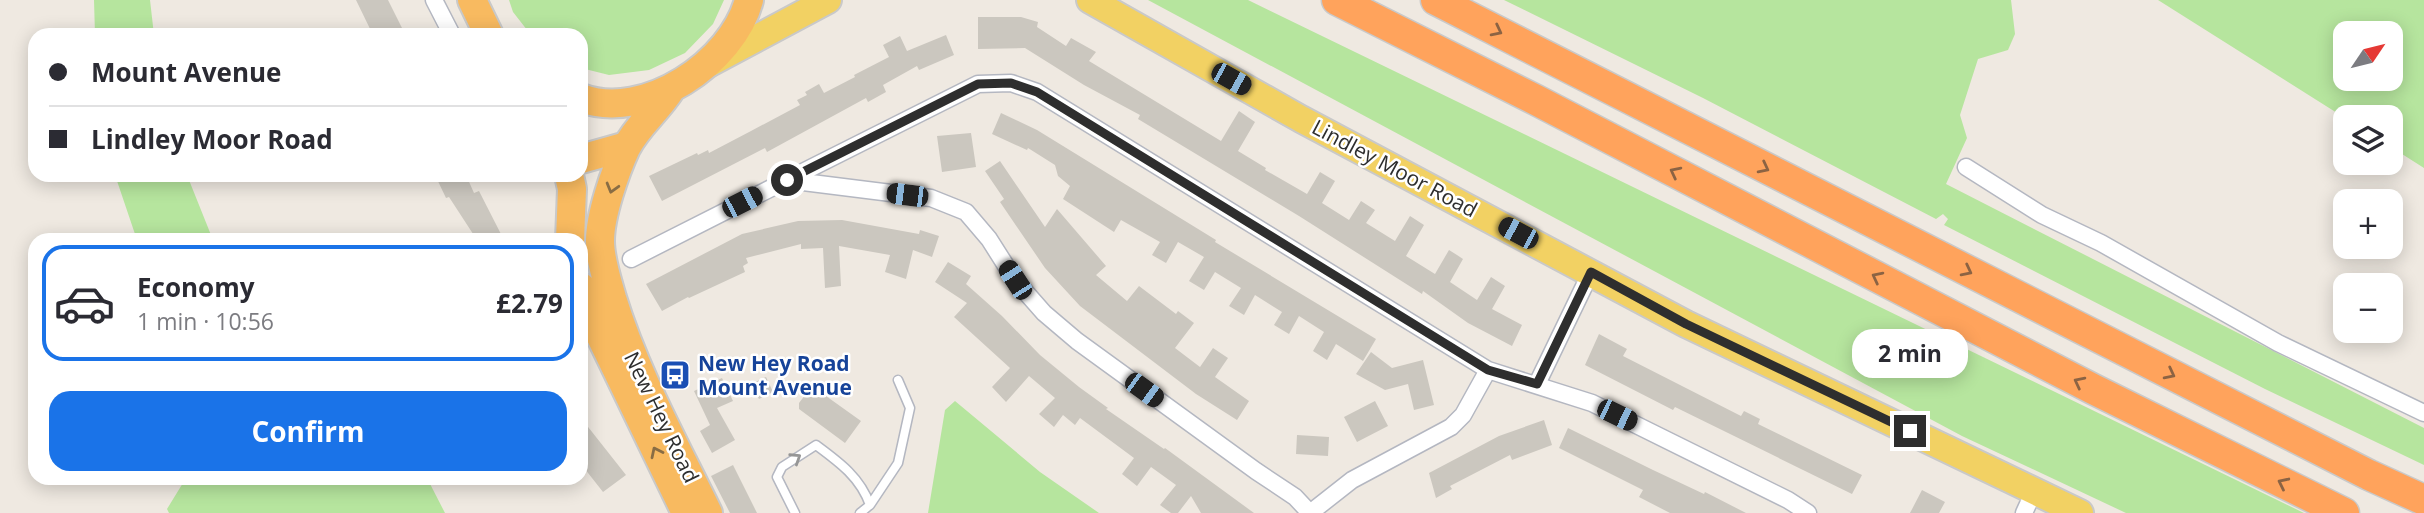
<!DOCTYPE html>
<html lang="en">
<head>
<meta charset="utf-8">
<style>
  :root { --surface:#fff; --page:#f7f7f7; --text:#2b2b33; --muted:#7c7c81; --line:#e1e1e2; --accent:#1a73e8 }
  body { margin:0; font-family:"Open Sans",sans-serif; background:var(--page); color:var(--text); height:100vh; display:flex; flex-direction:column; font-size:26px; white-space:nowrap }
  * { box-sizing:border-box; margin:0 }
  p { font-size:23px; color:var(--muted) }
  .icon { flex:none; width:38px; height:38px; fill:none; stroke:currentColor; stroke-width:2; stroke-linecap:round; stroke-linejoin:round }
  .map { position:relative; flex:1; overflow:hidden }
  .drawer { position:absolute; left:28px; top:233px; width:560px; height:252px; display:flex; flex-direction:column; background:var(--surface); border-radius:21px; box-shadow:0 4px 18px #0003 }
  .drawer>* { flex:none }
  .guide { position:absolute; left:28px; top:28px; width:560px; height:154px; border-radius:21px; box-shadow:0 4px 18px #0003; display:grid; align-content:center; height:154px; padding:0 21px; background:var(--surface) }
  .needle { width:46px; rotate:55deg }
  .tools { position:absolute; left:2333px; top:21px; display:grid; gap:14px }
  .tools a { display:grid; place-items:center; width:70px; height:70px; border-radius:14px; background:var(--surface); box-shadow:0 4px 18px #0003; font-size:35px }
  .end { position:absolute; width:32px; height:32px; margin:-16px; border:9px solid #2e2e2e; background:#fff; box-shadow:0 0 0 4px #fff }
  .from { border-radius:50% }
  .bubble { position:absolute; height:49px; border-radius:21px; background:var(--surface); box-shadow:0 4px 18px #0003; font-size:23px; font-weight:700; line-height:49px; text-align:center }
  .car { position:absolute; width:21px; height:42px; margin:-21px -10px; border-radius:9px; box-shadow:0 0 5px 2px #0007; background:linear-gradient(#222 24%,#8ab4d8 0 40%,#222 0 76%,#8ab4d8 0 86%,#222 0) }
  .guide b { display:flex; align-items:center; gap:24px; height:66px; font-size:26px }
  .guide b+b { border-top:2px solid var(--line) }
  .guide i { width:18px; height:18px; background:var(--text) }
  ul { padding:12px 0 0; list-style:none }
  li { display:flex; align-items:center; gap:21px; height:116px; margin:0 14px 10px; padding:0 7px; border:4px solid var(--line); border-radius:21px }
  li div { flex:1 }
  li b { display:block; font-size:26px }
  li em { font-style:normal; font-weight:700 }
  li.active { border-color:var(--accent) }
  li>.icon { width:63px; height:63px; stroke-width:1.5 }
  .button { display:flex; gap:14px; margin-top:auto; padding:14px 21px }
  .button a { flex:1; height:80px; border-radius:21px; background:var(--accent); color:#fff; font-size:28px; font-weight:700; line-height:80px; text-align:center }
  .map>svg:first-child { display:block }
  .green { fill:#b6e59e; fill-rule:evenodd }
  .building { fill:#cbc7bf }
  .lines { fill:none; stroke-linecap:round; stroke-linejoin:round }
  .service-casing { stroke:#b4b7c1; stroke-width:11 }
  .minor-casing { stroke:#b4b7c1; stroke-width:19 }
  .primary-casing { stroke:#c9c9c9; stroke-width:30 }
  .trunk-casing { stroke:#c9c9c9; stroke-width:32 }
  .motorway-casing { stroke:#c9c9c9; stroke-width:33 }
  .service { stroke:#fff; stroke-width:8 }
  .minor { stroke:#fff; stroke-width:16 }
  .primary { stroke:#f2d163; stroke-width:26 }
  .trunk { stroke:#f8ba60; stroke-width:28 }
  .motorway { stroke:#ffa35c; stroke-width:30 }
  .oneway { stroke:#8c6343 }
  .oneway2 { stroke:#896d44 }
  .oneway3 { stroke:#969696 }
  .route { stroke:#2e2e2e; stroke-width:9 }
  .labels { text-anchor:middle; dominant-baseline:central; stroke-width:5; stroke-linejoin:round; paint-order:stroke }
  .street-label { font-size:21px; fill:#2e2e2e; stroke:#fff }
  .transit-label { font-size:21px; font-weight:bold; fill:#164399; stroke:#fff; text-anchor:start }
</style>
</head>
<body>
<div class="map">
<svg width="2424" height="513" viewBox="0 0 2424 513">
  <rect width="100%" height="100%" fill="#efe9e1"/>
  <path class="green" d="M94 0H150L154 35H95Z
    M509 0H724L713 24 685 53 649 70 609 75 581 68V35H531L513 12Z
    M1148 0H1248L2304 513H2126L1962 436Z
    M1504 0H2011L2015 34 2008 50 1978 59 1960 115 1967 138 1946 184 2424 428V465L2265 389 1944 225 1948 219 1943 214 1936 219 1703 98Z
    M2158 0H2424V168L2391 147 2390 117 2345 118ZM2390 33V79H2345V33Z
    M115 175H187L213 240H137Z
    M955 401 1040 472 1099 513H928L945 410Z
    M186 478H427L445 513H169L167 509Z"/>
  <path class="building" d="M356 0H388L403 30 394 35H373Z
    M978 17H1021L1038 22 1037 27 1066 46 1071 38 1096 52 1089 61 1221 141 1239 111 1255 122 1238 151 1266 168 1265 170 1307 194 1320 172 1335 181 1322 203 1349 220 1361 201 1375 210 1366 223 1395 241 1410 216 1424 225 1406 256 1435 274 1449 250 1457 255 1463 259 1450 282 1477 300 1491 277 1505 286 1492 309 1522 325 1512 346 1468 323 1423 291 1422 294 1299 216 1138 119 1140 115 1084 85 1025 48 978 49Z
    M946 35 954 55 919 70 917 66 883 85 886 92 868 102 866 98 767 152 765 148 662 201 649 176 697 153 698 155 708 150 709 153 751 131 800 105 797 100 807 95 805 92 819 84 824 93 855 77 854 75 889 57 883 45 900 36 907 51Z
    M1001 113 1037 130 1216 240 1215 242 1376 339 1363 361 1336 344 1327 360 1313 351 1324 332 1299 316 1289 334 1274 325 1282 312 1255 295 1244 315 1229 306 1241 288 1215 272 1204 290 1189 281 1204 257 1178 242 1166 263 1152 255 1160 242 1121 220 1114 232 1063 199 1070 186 1058 176 1055 165 1028 148 1027 150 992 134Z
    M971 133 976 167 942 172 937 136Z
    M1000 161 1045 227 1057 209 1106 266 1096 275 1127 301 1139 286 1176 314 1178 311 1194 323 1175 348 1200 367 1213 348 1228 358 1215 377 1249 401 1237 420 1196 394 1080 306 1045 268 1000 202 1004 199 985 171Z
    M435 175H466L474 193 479 191 504 240H477L449 197 446 198Z
    M842 220 919 234 920 230 939 236 932 257 913 250 906 279 885 272 890 255 839 246 841 286 825 288 823 248 801 249V244L746 258 748 263 743 266 745 272 689 298 688 297 662 311 646 284 742 234 798 221Z
    M948 262 971 276 966 284 1002 316 1040 355 1079 387 1108 408 1106 409 1164 449 1165 448 1254 513H1201L1191 496 1178 513H1171L1160 505 1176 485 1151 467 1137 486 1122 474 1134 458 1080 418 1075 425 1063 415 1054 427 1039 414 1055 398 1029 376 1006 402 992 387 1010 368 954 317 967 303 935 282Z
    M1599 334 1627 349 1623 356 1741 416 1744 411 1760 419 1758 424 1862 475 1852 494 1675 407 1673 410 1585 365Z
    M1371 352 1392 368 1423 360 1434 405 1414 410 1408 384 1385 390 1356 374Z
    M766 377 773 392 759 399 751 384Z
    M722 378 733 401 717 408 735 440 712 453 700 431 710 425 694 391Z
    M812 386 861 421 845 443 799 409V403Z
    M1375 401 1388 426 1357 442 1344 417Z
    M581 418 626 475 603 492 581 464Z
    M1544 420 1552 445 1512 460 1510 455 1450 486 1452 489 1436 498 1429 473 1499 436Z
    M1568 428 1653 470 1704 494 1705 492 1746 513H1670L1639 497 1643 490 1559 448Z
    M1297 435 1329 437 1328 456 1296 454Z
    M733 465 757 513H730L711 476Z
    M1922 490 1945 502 1939 513H1910Z"/>
  <g class="lines">
    <g class="service-casing">
      <path id="service" d="M870 505 898 463 910 408 898 380
        M795 513 777 477 782 467 816 445C839 462 860 477 870 505L860 513"/>
    </g>
    <g class="minor-casing">
      <path id="minor" d="M434 0 452 35
        M1966 167 2042 215 2101 243 2278 343 2424 413
        M787 180 978 84 1011 83 1037 92 1488 370 1592 403 1788 500 1808 513
        M631 259 787 180 931 198 966 212 989 239 1015 280 1044 313 1077 341 1256 471 1295 497 1310 513 1352 480 1451 427 1463 415 1488 370
        M1537 384 1591 272
        M2024 513 2034 491"/>
    </g>
    <g class="primary-casing">
      <path id="primary" d="M1090 0 1301 119 1686 324 2080 513
        M710 63 828 0"/>
    </g>
    <g class="trunk-casing">
      <path id="trunk" d="M472 0 489 35
        M671 89C657 111 638 125 626 148 615 172 600 215 600 241 600 260 607 280 612 298 635 373 674 443 708 513
        M581 98C645 122 733 62 749 0
        M581 159 627 146
        M569 175 572 189 570 240
        M581 287 601 337 686 513"/>
    </g>
    <g class="motorway-casing">
      <path id="motorway" d="M1337 0 1536 100 2093 389 2344 513
        M1436 0 2369 475 2424 500"/>
    </g>
    <use href="#service" class="service"/>
    <use href="#minor" class="minor"/>
    <use href="#primary" class="primary"/>
    <use href="#trunk" class="trunk"/>
    <use href="#motorway" class="motorway"/>
  </g>
  <defs><path id="oneway-chevron" d="M-2-3.5L2.5 0L-2 3.5" fill="none" stroke-width="1.6" stroke-linecap="round" stroke-linejoin="round" transform="scale(1.75)"/></defs>
  <g class="oneway">
    <use href="#oneway-chevron" transform="translate(1497 31) rotate(27)"/>
    <use href="#oneway-chevron" transform="translate(1764 168) rotate(27)"/>
    <use href="#oneway-chevron" transform="translate(1675 172) rotate(-153)"/>
    <use href="#oneway-chevron" transform="translate(1967 271) rotate(27)"/>
    <use href="#oneway-chevron" transform="translate(1877 277) rotate(-153)"/>
    <use href="#oneway-chevron" transform="translate(2170 374) rotate(27)"/>
    <use href="#oneway-chevron" transform="translate(2079 382) rotate(-153)"/>
    <use href="#oneway-chevron" transform="translate(2283 483) rotate(-154)"/>
  </g>
  <g class="oneway2">
    <use href="#oneway-chevron" transform="translate(612 188) rotate(106)"/>
    <use href="#oneway-chevron" transform="translate(656 452) rotate(-116)"/>
  </g>
  <use class="oneway3" href="#oneway-chevron" transform="translate(796 458) rotate(-33)"/>
  <g class="lines">
    <path class="route" d="M787 180 978 84 1011 83 1037 92 1488 370 1537 384 1591 272 1686 324 1910 431"/>
  </g>
  <defs>
    <g id="bus-square" transform="scale(1.575)"><rect x="-9" y="-9" width="18" height="18" rx="4" fill="#1a4fb4" stroke="#fff"/><path d="M-5-6H5V4H4V6H2V4H-2V6H-4V4H-5ZM-3.5-4V0h7V-4ZM-3.5 1.2v1.5H-2V1.2ZM2 1.2v1.5H3.5V1.2Z" fill="#fff"/></g>
  </defs>
  <g fill-rule="evenodd">
    <use href="#bus-square" x="675" y="375"/>
  </g>
  <g class="labels">
    <g class="street-label">
      <text transform="translate(1395 168) rotate(28)">Lindley Moor Road</text>
      <text transform="translate(662 417) rotate(64)">New Hey Road</text>
    </g>
    <g class="transit-label">
      <text x="698" y="363">New Hey Road<tspan x="698" dy="24">Mount Avenue</tspan></text>
    </g>
  </g>
</svg>
<div class="tools">
<a><svg class="needle" viewBox="-14 -14 28 28"><path d="M0-13l5 13h-10z" fill="#e53935"/><path d="M0 13l5-13h-10z" fill="#7c7c81"/></svg></a>
<a><svg class="icon" aria-label="layers" viewBox="0 0 24 24"><path d="M12 4l9 5-9 5-9-5zM3 14l9 5 9-5"/></svg></a>
<a>+</a>
<a>−</a>
</div>
<i class="end from" style="left:787px;top:180px"></i>
<i class="end" style="left:1910px;top:431px"></i>
<div class="bubble" style="left:1852px;top:329px;width:116px">2 min</div>
<i class="car" style="left:1231px;top:79px;rotate:119deg"></i>
<i class="car" style="left:907px;top:195px;rotate:277deg"></i>
<i class="car" style="left:742px;top:202px;rotate:63deg"></i>
<i class="car" style="left:1518px;top:233px;rotate:298deg"></i>
<i class="car" style="left:1015px;top:280px;rotate:327deg"></i>
<i class="car" style="left:1144px;top:390px;rotate:126deg"></i>
<i class="car" style="left:1617px;top:415px;rotate:116deg"></i>
<div class="guide">
<b><i class="from"></i>Mount Avenue</b>
<b><i></i>Lindley Moor Road</b>
</div>
<section class="drawer">
<ul>
<li class="active"><svg class="icon" aria-label="car" viewBox="0 0 24 24"><path d="M5 17H2v-5l4-1 3-4h7l3 4 3 1v5h-3M9 17h6M6 11h13"/><circle cx="7" cy="17" r="2"/><circle cx="17" cy="17" r="2"/></svg><div><b>Economy</b><p>1 min · 10:56</p></div><em>£2.79</em></li>
</ul>
<div class="button"><a>Confirm</a></div>
</section>
</div>
</body>
</html>
